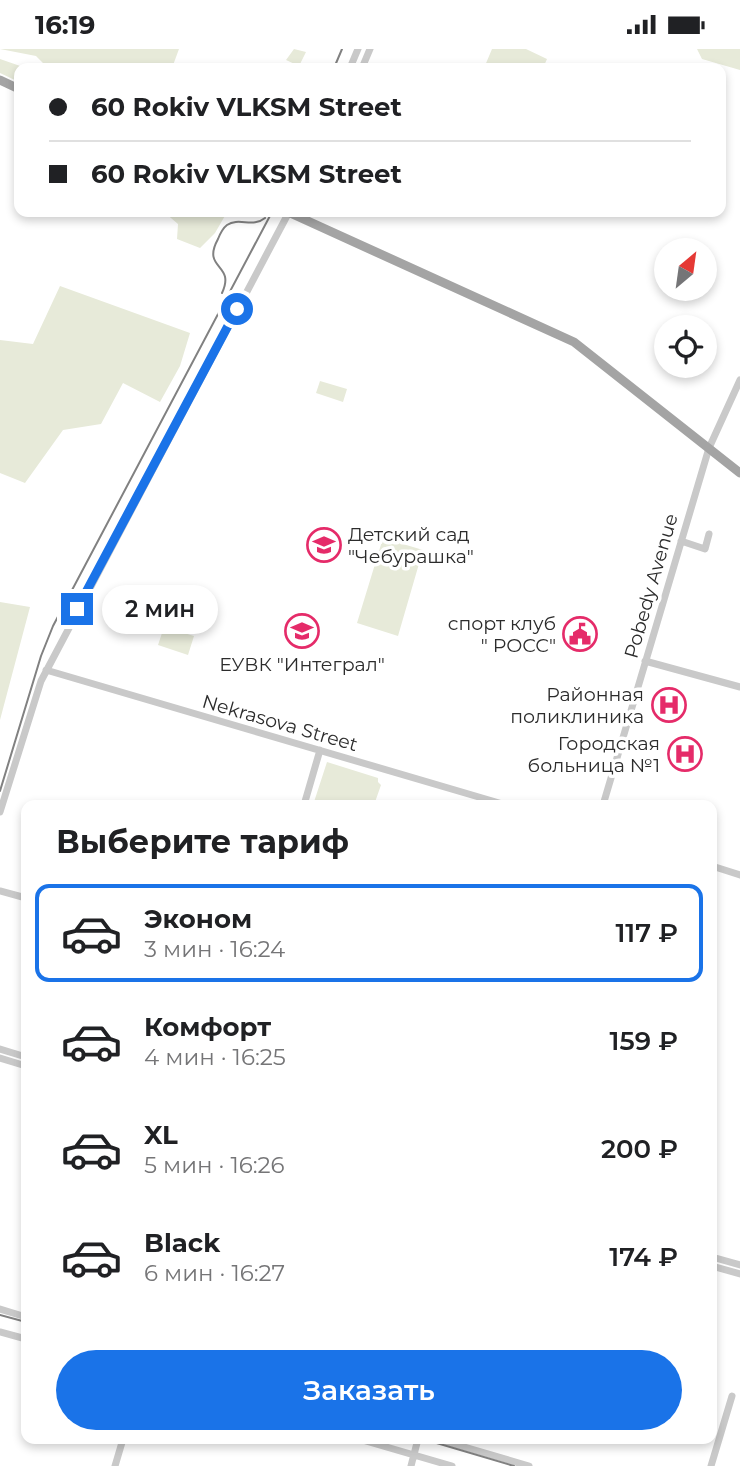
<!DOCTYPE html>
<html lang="ru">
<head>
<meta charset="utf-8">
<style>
  :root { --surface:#fff; --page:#f2f2f2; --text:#202124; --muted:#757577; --line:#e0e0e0; --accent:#1a73e8 }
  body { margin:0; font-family:Montserrat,sans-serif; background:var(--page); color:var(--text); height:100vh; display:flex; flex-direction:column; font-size:26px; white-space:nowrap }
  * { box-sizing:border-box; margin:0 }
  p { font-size:23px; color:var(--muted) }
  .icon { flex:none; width:38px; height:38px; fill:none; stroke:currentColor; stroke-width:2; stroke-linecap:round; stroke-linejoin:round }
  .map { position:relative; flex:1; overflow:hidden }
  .panel { position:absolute; left:21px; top:751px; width:696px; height:644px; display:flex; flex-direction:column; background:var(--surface); border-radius:14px; box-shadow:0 4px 10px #0003 }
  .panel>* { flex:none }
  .banner { position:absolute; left:14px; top:14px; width:712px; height:154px; border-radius:14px; box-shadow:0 4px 10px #0003; display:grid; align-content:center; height:154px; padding:0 35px; background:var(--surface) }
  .needle { width:46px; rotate:29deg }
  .controls { position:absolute; left:654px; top:189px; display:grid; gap:14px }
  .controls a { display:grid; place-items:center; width:63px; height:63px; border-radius:50%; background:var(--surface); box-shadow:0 4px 10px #0003; font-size:35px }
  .end { position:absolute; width:32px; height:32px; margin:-16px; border:9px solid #1a73e8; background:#fff; box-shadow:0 0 0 4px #fff }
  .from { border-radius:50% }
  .bubble { position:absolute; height:49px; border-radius:24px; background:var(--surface); box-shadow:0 4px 10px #0003; font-size:23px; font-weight:600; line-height:49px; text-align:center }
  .banner b { display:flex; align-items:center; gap:24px; height:66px; font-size:26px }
  .banner b+b { border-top:2px solid var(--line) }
  .banner i { width:18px; height:18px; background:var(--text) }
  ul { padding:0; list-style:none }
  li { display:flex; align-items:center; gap:21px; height:98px; margin:0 14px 10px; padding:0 21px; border:4px solid transparent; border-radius:14px }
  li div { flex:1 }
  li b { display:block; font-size:26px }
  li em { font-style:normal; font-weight:600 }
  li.selected { border-color:var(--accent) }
  li>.icon { width:63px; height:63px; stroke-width:1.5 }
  h2 { padding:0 35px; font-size:32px; line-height:84px }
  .action { display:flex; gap:14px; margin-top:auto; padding:14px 35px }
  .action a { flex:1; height:80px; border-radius:42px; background:var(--accent); color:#fff; font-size:28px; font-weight:600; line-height:80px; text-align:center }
  .status { display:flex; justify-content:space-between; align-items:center; height:49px; padding:0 35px; background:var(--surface); direction:ltr }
  .status svg { height:19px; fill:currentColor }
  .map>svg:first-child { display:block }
  .green { fill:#e7ead9 }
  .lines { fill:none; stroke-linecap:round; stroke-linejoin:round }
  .minor { stroke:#c9c9c9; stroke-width:7 }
  .major { stroke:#a4a4a4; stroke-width:9 }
  .tram { stroke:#818181; stroke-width:2 }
  .route { stroke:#1a73e8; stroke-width:9 }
  .labels { text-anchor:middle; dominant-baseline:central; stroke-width:7; stroke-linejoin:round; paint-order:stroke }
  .poi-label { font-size:19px; fill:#2c2c2c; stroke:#fff; text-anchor:end }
  .street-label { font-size:19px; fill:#2c2c2c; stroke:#fff }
</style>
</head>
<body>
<div class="status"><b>16:19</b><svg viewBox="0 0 49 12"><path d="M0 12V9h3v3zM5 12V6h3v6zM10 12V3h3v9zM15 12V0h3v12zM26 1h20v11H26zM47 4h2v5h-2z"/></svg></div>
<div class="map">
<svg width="740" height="1417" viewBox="0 0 740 1417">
  <rect width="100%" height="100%" fill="#fff"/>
  <path class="green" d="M0 0H179L172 19H48L36 7Z
    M294 0 306 3 299 17 286 11Z
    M492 0H526L547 10 543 19H484Z
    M697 0H740V21L702 10Z
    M0 10 26 19H19V33L0 24Z
    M164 163H223L226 165 215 184 200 199 177 190 178 175Z
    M60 237 190 284 180 317 160 353 123 334 101 375 63 381 25 434 0 424V291L33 295Z
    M320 332 347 340 343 353 316 344Z
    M383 489 423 501 398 587 357 574Z
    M0 553 30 558 0 671Z
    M164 578 194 587 188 606 158 596Z
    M327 713 378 729V733L381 736 374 756H313Z"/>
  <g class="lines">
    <path class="minor" d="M350 19 358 0
      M362 19 370 0
      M681 492 705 500 709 485
      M645 612 740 638
      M46 621 506 756
      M304 756 320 701
      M603 756 709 399 740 331
      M0 763 41 632 289 163
      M712 817 740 826
      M0 842 26 849
      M0 1000 26 1008
      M0 1009 26 1017
      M712 1208 740 1216
      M712 1217 740 1225
      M0 1260 26 1268
      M0 1283 26 1290
      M359 1390 452 1417
      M437 1390 529 1417
      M115 1417 123 1390
      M411 1417 418 1390
      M711 1417 732 1347"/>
    <path class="major" d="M0 31 19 40
      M288 163 574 293 740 424"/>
    <path class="tram" d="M334 19 342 0
      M222 244C236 214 201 221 218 190 220 185 223 179 227 176 239 168 253 179 265 169
      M0 742 41 607 53 577 272 163
      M0 1266 26 1273
      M423 1390 514 1417"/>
  </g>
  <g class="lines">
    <path class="route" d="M77 560 237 260"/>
  </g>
  <defs>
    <g id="school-ring" transform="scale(1.75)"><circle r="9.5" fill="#fff" stroke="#e52b69" stroke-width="1.5"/><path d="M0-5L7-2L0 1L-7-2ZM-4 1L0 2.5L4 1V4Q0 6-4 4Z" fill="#e52b69"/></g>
    <g id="civic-ring" transform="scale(1.75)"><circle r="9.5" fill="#fff" stroke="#e52b69" stroke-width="1.5"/><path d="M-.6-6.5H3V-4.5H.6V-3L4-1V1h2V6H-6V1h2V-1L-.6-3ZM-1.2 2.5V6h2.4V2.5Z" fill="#e52b69"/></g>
    <g id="hospital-ring" transform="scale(1.75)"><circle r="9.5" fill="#fff" stroke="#e52b69" stroke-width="1.5"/><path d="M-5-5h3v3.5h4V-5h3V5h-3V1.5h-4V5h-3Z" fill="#e52b69"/></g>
  </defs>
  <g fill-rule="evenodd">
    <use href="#school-ring" x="324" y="496"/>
    <use href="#school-ring" x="302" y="582"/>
    <use href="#civic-ring" x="580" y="585"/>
    <use href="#hospital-ring" x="669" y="656"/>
    <use href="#hospital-ring" x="685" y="705"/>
  </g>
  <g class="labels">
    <g class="poi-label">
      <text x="348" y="485" text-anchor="start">Детский сад<tspan x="348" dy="22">"Чебурашка"</tspan></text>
      <text x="556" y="574">спорт клуб<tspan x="556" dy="22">" РОСС"</tspan></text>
      <text x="302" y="615" text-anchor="middle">ЕУВК "Интеграл"</text>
      <text x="644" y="645">Районная<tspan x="644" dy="22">поликлиника</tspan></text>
      <text x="660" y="694">Городская<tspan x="660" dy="22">больница №1</tspan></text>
    </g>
    <g class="street-label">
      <text transform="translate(651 537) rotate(-74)">Pobedy Avenue</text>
      <text transform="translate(280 674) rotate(16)">Nekrasova Street</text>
    </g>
  </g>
</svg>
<div class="controls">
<a><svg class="needle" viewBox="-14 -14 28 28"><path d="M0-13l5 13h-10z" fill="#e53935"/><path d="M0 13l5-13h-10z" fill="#757577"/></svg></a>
<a><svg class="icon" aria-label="locate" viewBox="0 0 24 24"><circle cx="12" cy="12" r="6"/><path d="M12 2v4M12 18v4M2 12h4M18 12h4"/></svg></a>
</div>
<i class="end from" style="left:237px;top:260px"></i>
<i class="end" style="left:77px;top:560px"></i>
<div class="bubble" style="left:102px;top:536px;width:116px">2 мин</div>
<div class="banner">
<b><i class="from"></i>60 Rokiv VLKSM Street</b>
<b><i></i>60 Rokiv VLKSM Street</b>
</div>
<section class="panel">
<h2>Выберите тариф</h2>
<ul>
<li class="selected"><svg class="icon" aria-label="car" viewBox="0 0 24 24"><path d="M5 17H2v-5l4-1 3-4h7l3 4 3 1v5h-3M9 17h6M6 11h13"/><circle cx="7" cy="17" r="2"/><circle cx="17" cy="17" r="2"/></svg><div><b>Эконом</b><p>3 мин · 16:24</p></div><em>117 ₽</em></li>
<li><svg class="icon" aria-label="car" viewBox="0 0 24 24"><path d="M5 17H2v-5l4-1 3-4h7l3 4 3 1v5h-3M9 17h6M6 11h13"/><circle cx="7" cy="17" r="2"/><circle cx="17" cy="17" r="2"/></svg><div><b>Комфорт</b><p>4 мин · 16:25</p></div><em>159 ₽</em></li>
<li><svg class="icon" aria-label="car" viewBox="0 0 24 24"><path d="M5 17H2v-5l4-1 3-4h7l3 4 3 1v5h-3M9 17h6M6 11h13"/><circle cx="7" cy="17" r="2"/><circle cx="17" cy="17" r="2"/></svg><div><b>XL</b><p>5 мин · 16:26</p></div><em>200 ₽</em></li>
<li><svg class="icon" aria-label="car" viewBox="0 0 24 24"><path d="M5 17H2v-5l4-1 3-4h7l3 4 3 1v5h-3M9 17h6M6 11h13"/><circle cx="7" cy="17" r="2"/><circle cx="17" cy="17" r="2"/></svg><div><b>Black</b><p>6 мин · 16:27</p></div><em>174 ₽</em></li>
</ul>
<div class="action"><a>Заказать</a></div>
</section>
</div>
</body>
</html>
